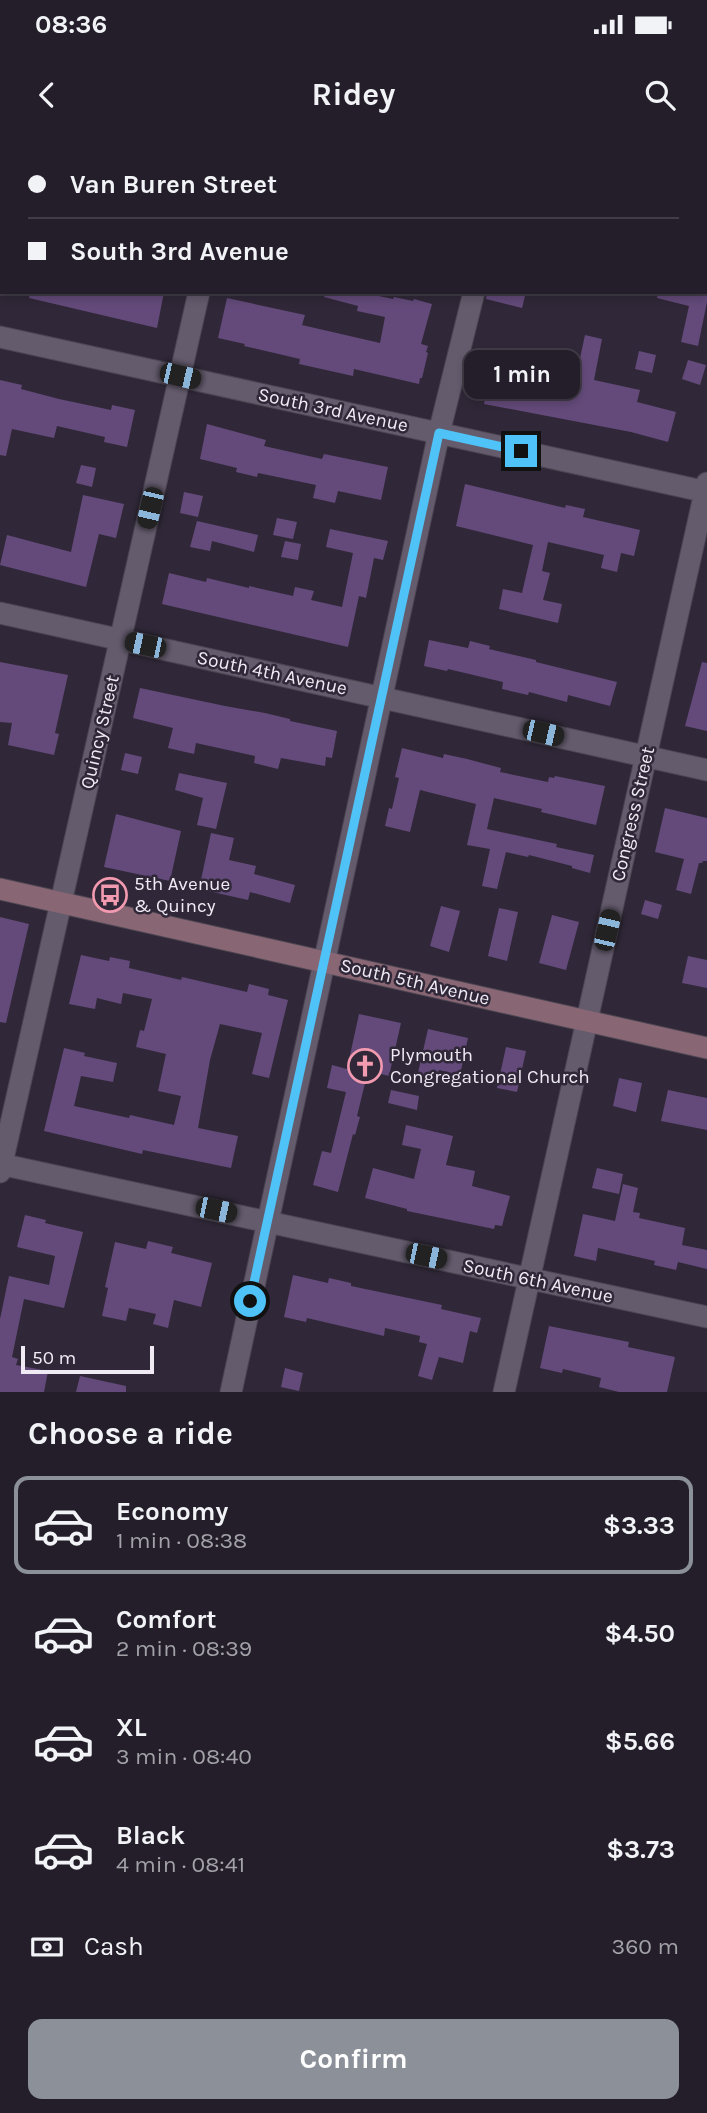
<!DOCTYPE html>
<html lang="en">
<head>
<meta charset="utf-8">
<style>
  :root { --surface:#241e2a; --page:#2c2732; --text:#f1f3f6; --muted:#a3a2a8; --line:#413c47; --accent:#8c9099 }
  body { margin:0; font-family:Karla,sans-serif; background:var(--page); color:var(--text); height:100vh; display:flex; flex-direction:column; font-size:26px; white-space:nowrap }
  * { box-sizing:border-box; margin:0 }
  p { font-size:23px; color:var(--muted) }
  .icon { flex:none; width:38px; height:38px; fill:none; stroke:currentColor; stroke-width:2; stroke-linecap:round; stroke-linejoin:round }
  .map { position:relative; height:1252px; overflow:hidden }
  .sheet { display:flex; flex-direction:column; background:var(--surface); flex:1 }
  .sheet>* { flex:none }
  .top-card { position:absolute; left:0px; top:0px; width:707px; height:154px; box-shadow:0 4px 10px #0003,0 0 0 2px var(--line); display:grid; align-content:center; height:154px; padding:0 28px; background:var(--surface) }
  .scale { position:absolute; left:21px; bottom:18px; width:133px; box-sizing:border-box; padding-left:7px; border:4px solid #efeaf4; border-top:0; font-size:19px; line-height:24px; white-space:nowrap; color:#efeaf4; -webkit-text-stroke:5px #302838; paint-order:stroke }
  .end { position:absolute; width:32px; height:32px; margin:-16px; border:9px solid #4fc3f7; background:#111; box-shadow:0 0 0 4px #111 }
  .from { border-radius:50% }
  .bubble { position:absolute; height:49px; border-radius:14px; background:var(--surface); box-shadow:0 4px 10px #0003,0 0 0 2px var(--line); font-size:23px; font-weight:700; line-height:49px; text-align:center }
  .car { position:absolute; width:21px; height:42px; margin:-21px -10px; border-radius:9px; box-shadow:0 0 5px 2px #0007; background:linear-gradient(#222 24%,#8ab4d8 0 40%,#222 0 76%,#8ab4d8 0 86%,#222 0) }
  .top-card b { display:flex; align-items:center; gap:24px; height:66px; font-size:26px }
  .top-card b+b { border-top:2px solid var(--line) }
  .top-card i { width:18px; height:18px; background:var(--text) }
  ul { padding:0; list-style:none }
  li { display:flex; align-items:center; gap:21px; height:98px; margin:0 14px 10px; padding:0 14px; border:4px solid transparent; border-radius:14px }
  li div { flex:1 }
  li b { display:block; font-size:26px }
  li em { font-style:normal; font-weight:700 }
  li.selected { border-color:var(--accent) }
  li>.icon { width:63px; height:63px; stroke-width:1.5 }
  h2 { padding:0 28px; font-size:32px; line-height:84px }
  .pay { display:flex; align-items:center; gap:18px; height:77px; padding:0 28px; font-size:26px }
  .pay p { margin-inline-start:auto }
  .primary-button { display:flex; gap:14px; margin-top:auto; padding:14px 28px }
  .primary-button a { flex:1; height:80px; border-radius:14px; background:var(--accent); color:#fff; font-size:28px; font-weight:700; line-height:80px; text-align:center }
  .status { display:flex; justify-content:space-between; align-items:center; height:49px; padding:0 35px; background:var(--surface); direction:ltr }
  .status svg { height:19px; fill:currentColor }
  header { display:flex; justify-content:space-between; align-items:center; height:91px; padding:0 28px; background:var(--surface); font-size:32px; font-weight:700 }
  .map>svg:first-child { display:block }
  .building { fill:#634a7a }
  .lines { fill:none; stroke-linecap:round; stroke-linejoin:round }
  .street-casing { stroke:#4c4552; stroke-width:23 }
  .secondary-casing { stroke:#4c4552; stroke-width:23 }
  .street { stroke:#645b6d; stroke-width:21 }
  .secondary { stroke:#896673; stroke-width:21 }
  .route { stroke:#4fc3f7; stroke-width:9 }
  .labels { text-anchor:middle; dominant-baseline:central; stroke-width:5; stroke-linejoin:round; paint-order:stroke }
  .street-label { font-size:19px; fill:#efeaf4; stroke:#302838 }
  .poi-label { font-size:19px; fill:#efeaf4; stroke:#302838; text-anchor:start }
</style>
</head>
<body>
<div class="status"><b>08:36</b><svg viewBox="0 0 49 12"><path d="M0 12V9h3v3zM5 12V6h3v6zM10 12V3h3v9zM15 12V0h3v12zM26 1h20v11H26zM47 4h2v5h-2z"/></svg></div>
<header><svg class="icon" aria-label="back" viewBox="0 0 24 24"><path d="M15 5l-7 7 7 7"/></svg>Ridey<svg class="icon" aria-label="search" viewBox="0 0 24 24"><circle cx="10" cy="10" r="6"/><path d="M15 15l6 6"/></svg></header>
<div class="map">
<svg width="707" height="1252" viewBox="0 0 707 1252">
  <rect width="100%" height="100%" fill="#302838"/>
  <path class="building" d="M30 152H164L157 188 29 158Z
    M325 152H360L393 159 394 157 413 161 414 159 432 164 421 204 428 206 426 212 428 213 422 238H420L419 244 354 229 353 236 299 224 300 219 244 206 245 204 218 198 227 158 305 175 302 185 380 203 385 177 357 171 358 166 324 157Z
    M487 152H526L522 168 486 159Z
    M658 152H707V162L698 206 681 202 689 166 657 158Z
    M585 195 602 199 594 240 640 250 637 262 676 272 668 302 631 292 484 264 491 233 532 242 537 223 577 232Z
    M639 211 656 215 652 233 635 229Z
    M688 220 706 225 700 245 682 239Z
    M0 240 22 245 21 249 59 259 111 270 112 265 135 270 127 307 104 302 105 297 57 286 54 298 12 289 6 316 0 315Z
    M207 284 266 300 264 306 322 319 324 314 388 327 381 360 338 351 335 363 313 358 316 345 258 333 257 337 236 332 237 328 200 319Z
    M81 325 96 328 92 347 76 343Z
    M465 344 565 368 566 365 585 369 583 377 640 390 634 416 621 413 617 432 601 428 604 415 548 402 542 431 550 433 543 460 562 464 558 483 499 469 503 449 522 453 533 405 456 386Z
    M184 352 203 356 198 377 180 373Z
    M83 355 124 364 116 398 99 394 86 447 0 425 7 395 71 412Z
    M277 378 297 382 293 399 273 395Z
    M197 381 258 395 254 412 212 401 210 411 190 407Z
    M330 389 388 401 383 420 374 418 366 458 359 456 348 507 162 464 169 433 206 442 207 438 249 448V446L293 456 295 447 314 451 311 460 342 467 353 413 326 407Z
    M285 401 301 404 298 420 281 417Z
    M429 500 468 508 470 501 490 506 489 509 536 520V522L617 542 610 566 568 555 567 562 529 552 528 555 502 549 503 542 448 529 447 531 424 526Z
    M0 522 68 535 55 593 59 594 54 615 8 605 12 583 0 582Z
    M702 522 707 523V591L685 586Z
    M140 548 225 566 265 573 290 579V581L337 591 332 618 326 617 325 626 281 618 278 629 254 623 255 616 196 603 194 614 168 608 173 588 133 578Z
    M402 608 443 618 444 614 467 619 501 628 500 632 548 642 549 637 554 638 555 636 605 646 596 685 541 672 542 669 494 658 487 689 557 704 556 707 594 715 590 733 572 728V726L529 715 528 717 506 712 497 749 482 746 490 709 467 705 476 664 420 650 410 692 385 686 389 668 392 669 399 638 395 637Z
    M125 613 142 617 138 634 121 630Z
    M179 633 227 643 216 689 197 685 203 658 175 650Z
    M665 668 707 678V721H703L702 723H699L691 754 676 750 684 719 655 712Z
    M116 674 181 691 170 741 104 727Z
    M211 693 234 698 229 720 256 726 254 734 295 745 290 763 250 752 248 760 199 749Z
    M645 760 662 765 658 779 641 774Z
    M441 766 460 771 449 812 430 806Z
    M499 768 518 772 507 821 488 816Z
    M552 775 579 782 566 830 539 823Z
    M0 777 29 784 6 883 0 882Z
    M81 815 109 821 110 817 130 821 129 828 181 840 182 837 247 852 249 844 269 849 268 855 288 860 269 938 252 934 262 893 220 884 210 920 198 988 238 996 231 1028 143 1010 142 1014 44 991 64 908 85 913 84 916 117 923 113 942 81 936 74 966 129 978 130 975 174 985 181 956 158 951 166 914 136 907 140 890 144 891 152 859 123 853 121 864 97 858 95 869 69 864Z
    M688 816 707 820V848L682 843Z
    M359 874 401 883 389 936 368 931 357 976 360 977 355 995 353 994 338 1052 313 1045 322 1011 331 1013 346 952 327 948 332 925 347 929Z
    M428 889 468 898 460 935 439 930 436 941 417 937Z
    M506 907 526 911 517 952 497 948Z
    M619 938 642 943 636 972 613 966Z
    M391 950 419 956 417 970 388 963Z
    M668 950 707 958V990L661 981Z
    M406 985 453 996 446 1025 475 1031 472 1046 510 1056 502 1086 495 1085 494 1089 407 1071V1069L365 1058 373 1028 414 1039 421 1009 402 1005Z
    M597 1028 623 1034 619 1054 592 1048Z
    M623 1044 638 1048 633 1072 640 1073 639 1078 685 1088 682 1105 707 1110V1129L678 1122 676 1130 654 1125 655 1121 598 1108 596 1121 574 1116 583 1074 615 1081Z
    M25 1075 46 1080 45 1083 83 1092 64 1168 24 1159 12 1217 18 1219 16 1225 48 1231 44 1252H0V1179L9 1136 49 1145 55 1116 17 1107Z
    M148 1101 173 1107 171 1113 212 1123 201 1167 174 1160 168 1188 153 1184 156 1174 129 1168 126 1181 102 1176 108 1148 105 1147 115 1102 146 1109Z
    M293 1135 328 1143 329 1138 351 1143V1146L442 1165 441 1169 481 1178 477 1193 470 1191 463 1223 439 1217 432 1240 418 1236 427 1204 419 1202 420 1196 385 1188 384 1196 307 1178 306 1182 284 1177Z
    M549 1186 629 1202 628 1207 675 1217 667 1252H619L599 1247 601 1238 563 1229 562 1233 540 1228Z
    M285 1228 303 1233 299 1251 281 1247Z
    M80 1236 126 1246V1252H76Z"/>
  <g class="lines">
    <g class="street-casing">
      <path id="street" d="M360 0 368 2
        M233 2V0
        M508 2 509 0
        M705 75H707
        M0 197 707 352
        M0 473 707 630
        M0 1024 707 1177
        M0 1032 199 152
        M231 1252 439 293 474 152
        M504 1252 707 343"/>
    </g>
    <g class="secondary-casing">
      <path id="secondary" d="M0 749 707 908"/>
    </g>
    <use href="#street" class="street"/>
    <use href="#secondary" class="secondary"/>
  </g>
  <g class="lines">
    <path class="route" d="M250 1161 439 293 521 311"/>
  </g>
  <defs>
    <g id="bus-ring" transform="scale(1.75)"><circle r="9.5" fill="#302838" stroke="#f29aaf" stroke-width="1.5"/><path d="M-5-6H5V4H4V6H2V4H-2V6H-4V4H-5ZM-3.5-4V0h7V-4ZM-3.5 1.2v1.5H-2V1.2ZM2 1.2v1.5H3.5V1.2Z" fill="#f29aaf"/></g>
    <g id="church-ring" transform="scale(1.75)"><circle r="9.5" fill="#302838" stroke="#f29aaf" stroke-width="1.5"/><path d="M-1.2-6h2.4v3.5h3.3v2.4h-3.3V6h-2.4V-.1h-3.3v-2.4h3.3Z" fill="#f29aaf"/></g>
  </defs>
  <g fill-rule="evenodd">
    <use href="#bus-ring" x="110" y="755"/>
    <use href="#church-ring" x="365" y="926"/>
  </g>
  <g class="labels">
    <g class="street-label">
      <text transform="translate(333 270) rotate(12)">South 3rd Avenue</text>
      <text transform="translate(272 533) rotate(12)">South 4th Avenue</text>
      <text transform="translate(100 592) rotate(-77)">Quincy Street</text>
      <text transform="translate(633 674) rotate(-77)">Congress Street</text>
      <text transform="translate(415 842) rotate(13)">South 5th Avenue</text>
      <text transform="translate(538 1141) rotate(12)">South 6th Avenue</text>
    </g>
    <g class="poi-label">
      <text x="134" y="744">5th Avenue<tspan x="134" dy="22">&amp; Quincy</tspan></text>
      <text x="390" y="915">Plymouth<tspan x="390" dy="22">Congregational Church</tspan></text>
    </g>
  </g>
</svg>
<div class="scale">50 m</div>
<i class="end from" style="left:250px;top:1161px"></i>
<i class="end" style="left:521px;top:311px"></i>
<div class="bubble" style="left:464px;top:210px;width:116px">1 min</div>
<i class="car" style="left:180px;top:236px;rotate:103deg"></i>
<i class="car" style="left:150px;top:368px;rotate:193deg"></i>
<i class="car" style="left:145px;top:505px;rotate:282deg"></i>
<i class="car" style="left:543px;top:593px;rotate:103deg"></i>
<i class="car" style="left:607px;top:790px;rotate:13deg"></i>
<i class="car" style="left:216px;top:1070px;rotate:102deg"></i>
<i class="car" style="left:426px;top:1116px;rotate:102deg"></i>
<div class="top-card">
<b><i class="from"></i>Van Buren Street</b>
<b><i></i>South 3rd Avenue</b>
</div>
</div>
<section class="sheet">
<h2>Choose a ride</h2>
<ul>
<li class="selected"><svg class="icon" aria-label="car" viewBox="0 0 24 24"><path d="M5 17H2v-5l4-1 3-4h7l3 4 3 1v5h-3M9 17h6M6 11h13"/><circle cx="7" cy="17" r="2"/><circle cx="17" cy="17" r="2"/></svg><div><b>Economy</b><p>1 min · 08:38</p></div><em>$3.33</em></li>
<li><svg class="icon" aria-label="car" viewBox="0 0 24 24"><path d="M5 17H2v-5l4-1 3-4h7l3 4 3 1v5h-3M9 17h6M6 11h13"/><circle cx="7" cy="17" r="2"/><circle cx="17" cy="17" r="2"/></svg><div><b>Comfort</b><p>2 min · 08:39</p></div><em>$4.50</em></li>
<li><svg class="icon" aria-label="car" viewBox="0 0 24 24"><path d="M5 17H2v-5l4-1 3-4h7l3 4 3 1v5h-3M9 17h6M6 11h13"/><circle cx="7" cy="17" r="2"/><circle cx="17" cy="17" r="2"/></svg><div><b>XL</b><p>3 min · 08:40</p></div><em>$5.66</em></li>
<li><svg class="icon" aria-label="car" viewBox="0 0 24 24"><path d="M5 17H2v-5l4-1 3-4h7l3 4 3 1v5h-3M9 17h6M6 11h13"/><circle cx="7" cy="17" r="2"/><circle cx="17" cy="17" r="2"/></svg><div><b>Black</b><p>4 min · 08:41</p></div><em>$3.73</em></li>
</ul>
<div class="pay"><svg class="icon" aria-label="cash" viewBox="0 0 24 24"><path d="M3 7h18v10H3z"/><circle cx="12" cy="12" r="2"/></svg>Cash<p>360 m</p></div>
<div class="primary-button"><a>Confirm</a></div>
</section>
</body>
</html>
